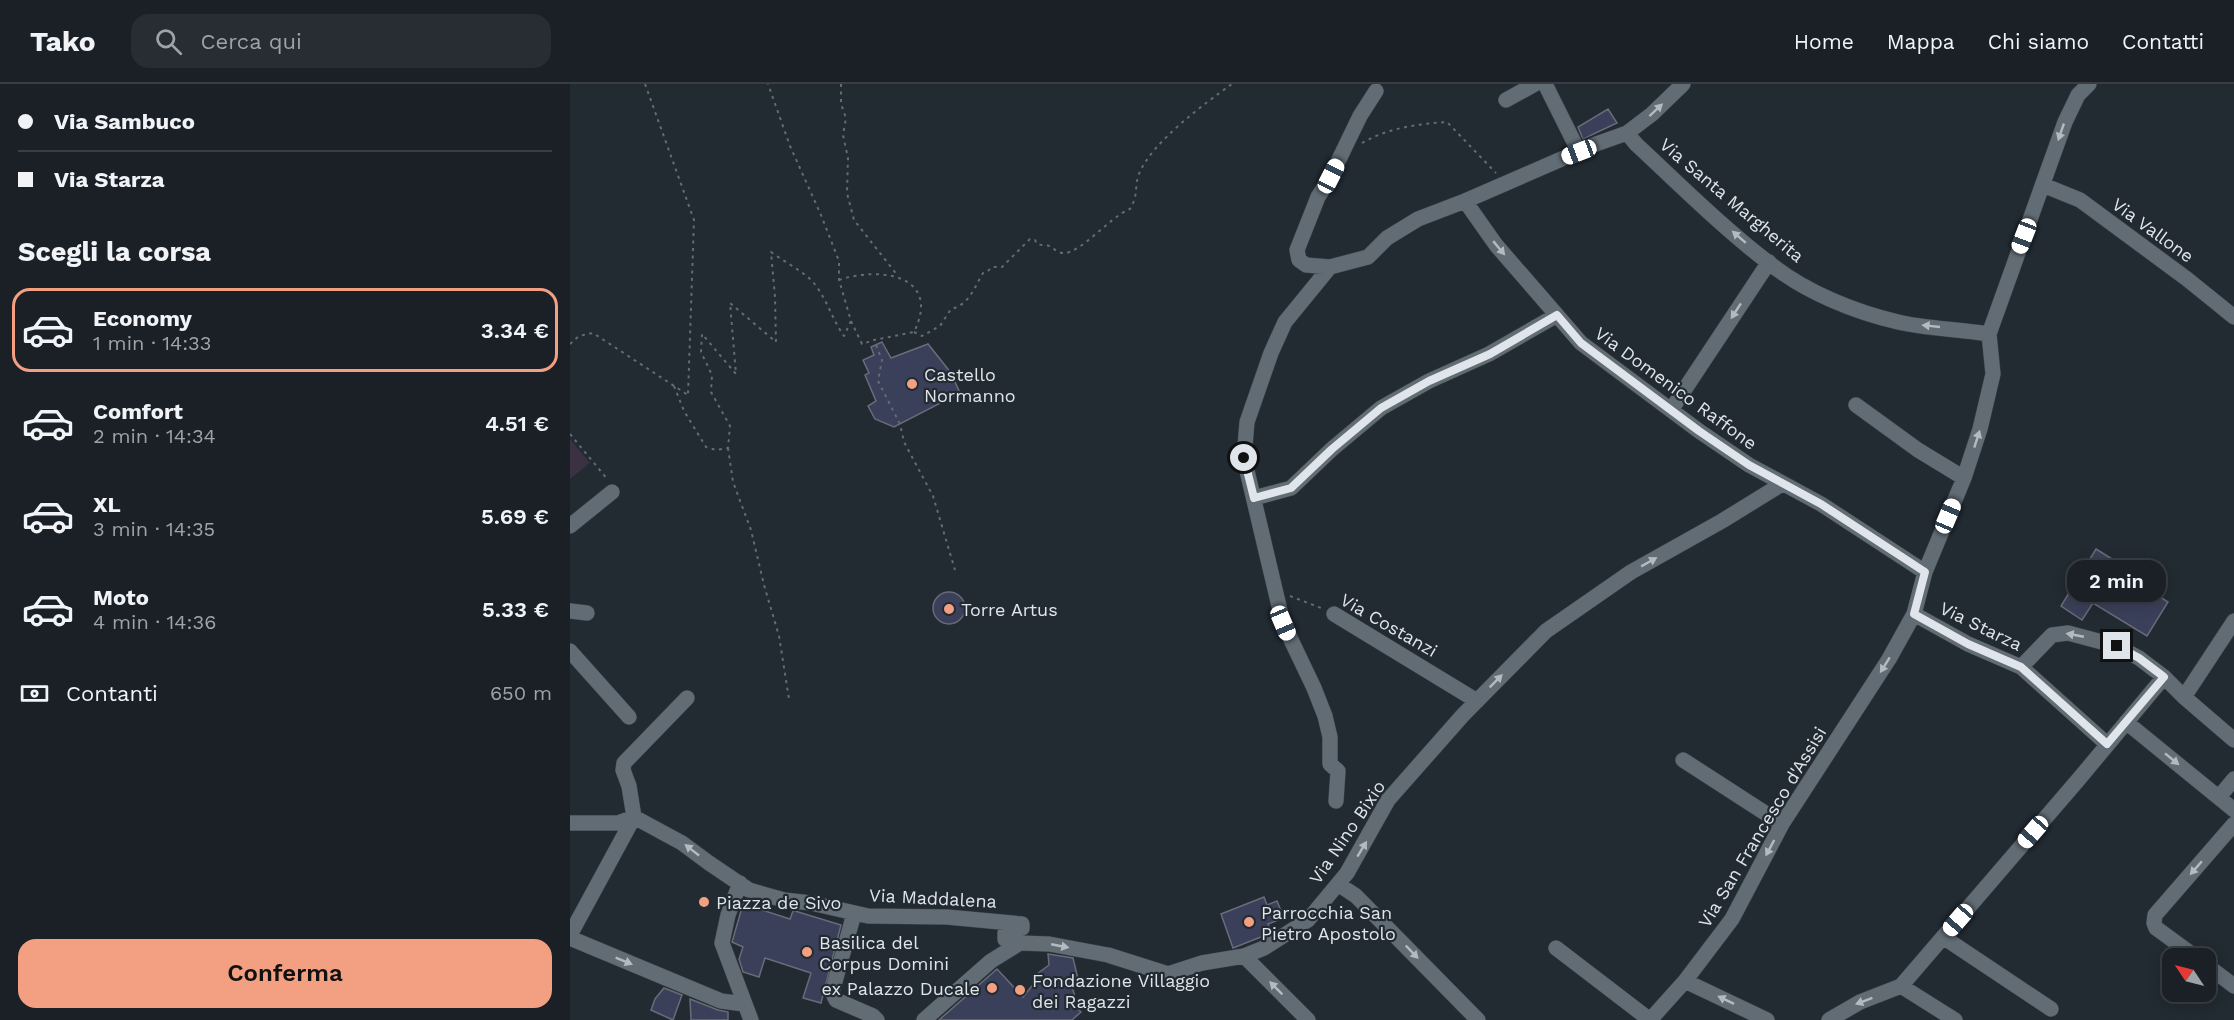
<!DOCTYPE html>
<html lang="it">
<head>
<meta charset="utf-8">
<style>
  :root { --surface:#1a2026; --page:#272d32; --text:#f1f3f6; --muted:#9fa3a7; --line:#383e43; --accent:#f2a081 }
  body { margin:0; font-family:"Work Sans",sans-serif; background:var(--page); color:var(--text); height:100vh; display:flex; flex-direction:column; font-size:22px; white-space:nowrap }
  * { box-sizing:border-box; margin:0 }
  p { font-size:20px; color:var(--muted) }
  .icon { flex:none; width:33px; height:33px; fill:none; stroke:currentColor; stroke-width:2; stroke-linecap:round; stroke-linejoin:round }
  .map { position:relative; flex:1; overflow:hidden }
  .sheet { display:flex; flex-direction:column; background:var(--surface); width:570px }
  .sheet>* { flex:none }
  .hud { display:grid; align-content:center; height:132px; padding:0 18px; background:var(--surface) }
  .needle { width:39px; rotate:305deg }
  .controls { position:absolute; left:1592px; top:864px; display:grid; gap:12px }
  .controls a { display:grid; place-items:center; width:54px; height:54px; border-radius:12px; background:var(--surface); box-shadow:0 3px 15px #0003,0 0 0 2px var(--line); font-size:30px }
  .end { position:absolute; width:27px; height:27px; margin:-14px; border:8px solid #dfe5ea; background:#111; box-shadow:0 0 0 3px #111 }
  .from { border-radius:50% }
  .bubble { position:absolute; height:42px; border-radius:18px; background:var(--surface); box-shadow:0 3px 15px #0003,0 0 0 2px var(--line); font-size:20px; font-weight:600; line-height:42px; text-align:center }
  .car { position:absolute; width:18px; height:36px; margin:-18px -9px; border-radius:8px; box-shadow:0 0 4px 2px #0007; background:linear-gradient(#fff 24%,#345 0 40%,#fff 0 76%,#345 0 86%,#fff 0) }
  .hud b { display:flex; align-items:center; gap:21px; height:57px; font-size:22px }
  .hud b+b { border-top:2px solid var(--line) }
  .hud i { width:15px; height:15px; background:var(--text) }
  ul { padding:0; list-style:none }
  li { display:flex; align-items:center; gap:18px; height:84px; margin:0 12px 9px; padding:0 6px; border:3px solid transparent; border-radius:18px }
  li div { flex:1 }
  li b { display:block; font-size:22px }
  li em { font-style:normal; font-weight:600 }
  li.current { border-color:var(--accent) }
  li>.icon { width:54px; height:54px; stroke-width:1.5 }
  h2 { padding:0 18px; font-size:27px; line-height:72px }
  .pay { display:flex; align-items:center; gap:15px; height:66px; padding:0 18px; font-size:22px }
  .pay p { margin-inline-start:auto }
  .primary-button { display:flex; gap:12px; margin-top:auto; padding:12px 18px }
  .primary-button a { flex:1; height:69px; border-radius:18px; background:var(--accent); color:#111; font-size:24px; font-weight:600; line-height:69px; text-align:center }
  header { display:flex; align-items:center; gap:36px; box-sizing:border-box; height:84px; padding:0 30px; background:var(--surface); border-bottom:2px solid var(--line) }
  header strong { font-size:28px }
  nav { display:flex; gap:33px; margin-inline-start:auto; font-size:21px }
  .search { width:420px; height:54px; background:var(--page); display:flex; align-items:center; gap:15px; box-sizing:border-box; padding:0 21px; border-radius:18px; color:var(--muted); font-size:22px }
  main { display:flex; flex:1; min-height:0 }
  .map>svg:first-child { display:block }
  .green { fill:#3a3142 }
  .building { fill:#3b405a; stroke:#696c78; stroke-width:1.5 }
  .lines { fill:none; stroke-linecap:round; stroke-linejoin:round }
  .minor-casing { stroke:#3e454c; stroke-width:16 }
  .path { stroke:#646b72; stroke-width:2; stroke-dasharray:3 4.5; stroke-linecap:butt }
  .minor { stroke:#626c75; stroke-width:15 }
  .oneway { fill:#b3bbc1 }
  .route { stroke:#dfe5ea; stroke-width:8 }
  .poi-dot { fill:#f2a081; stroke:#222a32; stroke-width:2 }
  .labels { text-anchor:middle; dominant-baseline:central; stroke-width:4.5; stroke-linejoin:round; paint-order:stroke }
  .street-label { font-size:18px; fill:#dfe5ea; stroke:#222a32 }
  .poi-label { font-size:18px; fill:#dfe5ea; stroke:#222a32; text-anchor:start }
</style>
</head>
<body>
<header>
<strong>Tako</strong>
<div class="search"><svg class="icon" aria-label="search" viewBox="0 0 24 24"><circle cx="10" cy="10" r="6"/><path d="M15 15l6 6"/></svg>Cerca qui</div>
<nav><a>Home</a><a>Mappa</a><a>Chi siamo</a><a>Contatti</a></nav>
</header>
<main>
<section class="sheet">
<div class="hud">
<b><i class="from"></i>Via Sambuco</b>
<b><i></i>Via Starza</b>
</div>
<h2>Scegli la corsa</h2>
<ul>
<li class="current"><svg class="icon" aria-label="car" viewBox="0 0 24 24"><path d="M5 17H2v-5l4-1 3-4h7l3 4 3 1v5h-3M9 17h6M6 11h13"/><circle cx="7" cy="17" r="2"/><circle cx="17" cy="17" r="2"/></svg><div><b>Economy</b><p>1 min · 14:33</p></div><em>3.34 €</em></li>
<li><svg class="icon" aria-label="car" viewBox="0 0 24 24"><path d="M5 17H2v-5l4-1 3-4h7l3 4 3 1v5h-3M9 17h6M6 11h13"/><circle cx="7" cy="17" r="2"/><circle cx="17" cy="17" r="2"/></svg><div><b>Comfort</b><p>2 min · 14:34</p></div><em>4.51 €</em></li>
<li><svg class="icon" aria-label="car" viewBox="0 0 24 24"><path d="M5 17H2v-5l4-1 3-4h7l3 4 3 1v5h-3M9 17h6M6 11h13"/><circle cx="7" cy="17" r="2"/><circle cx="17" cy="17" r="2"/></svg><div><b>XL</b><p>3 min · 14:35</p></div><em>5.69 €</em></li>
<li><svg class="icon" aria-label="car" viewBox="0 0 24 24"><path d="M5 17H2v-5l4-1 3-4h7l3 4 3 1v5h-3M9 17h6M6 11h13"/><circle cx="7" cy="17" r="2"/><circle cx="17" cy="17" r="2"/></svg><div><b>Moto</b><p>4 min · 14:36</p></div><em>5.33 €</em></li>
</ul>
<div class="pay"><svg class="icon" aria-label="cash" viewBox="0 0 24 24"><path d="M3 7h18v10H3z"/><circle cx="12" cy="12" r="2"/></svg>Contanti<p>650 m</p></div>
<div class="primary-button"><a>Conferma</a></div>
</section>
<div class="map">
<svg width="1664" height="936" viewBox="0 0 1664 936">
  <rect width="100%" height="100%" fill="#222a32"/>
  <path class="green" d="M0 355 20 379 0 395Z"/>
  <path class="building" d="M1038 25 1047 39 1013 55 1008 43Z
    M312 258 321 274 358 260 381 289 390 309 324 343 305 335 298 322 306 317 295 291 299 289 293 276 304 271 301 263Z
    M1526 465 1558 485 1554 490 1598 518 1577 552 1523 519 1512 536 1491 522Z
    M363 524a16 16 0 1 1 32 0a16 16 0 1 1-32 0Z
    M694 813 697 821 707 817 714 834 698 840 701 848 696 851 663 864 651 830Z
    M173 820 220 835 223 827H225L271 841 251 919 233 914 241 889 195 874 189 893 173 888 169 875 173 863 162 858Z
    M478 870 503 874 508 895 500 896 506 916 502 919 511 928 502 936H369L427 885 453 913 469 893 467 890 479 881Z
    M94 904 112 911 103 936 81 926 85 915Z
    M120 915 148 926 158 928V936H121Z"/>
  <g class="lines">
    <g class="minor-casing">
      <path id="minor" d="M975 0 1009 68
        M936 16 965 0
        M1057 49 1066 60C1109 100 1156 147 1203 182 1238 209 1285 228 1328 238 1358 245 1389 245 1419 250
        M1473 101 1510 116 1617 195 1664 233
        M895 117 926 161 1011 259 1129 347 1179 381 1251 420 1355 488
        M760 183 736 181 729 176 727 166 748 113 761 92 790 32 806 7
        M1286 321 1348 366 1394 394
        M1101 326 1199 178
        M684 414 721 404 762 365 811 324 859 297 919 270 987 231
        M0 442 42 408
        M0 527 17 529
        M764 530 907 617
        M1344 530 1398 560 1451 583 1537 660
        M0 567 59 633
        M1451 583 1482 551 1498 549 1547 562 1569 574 1594 593 1614 613 1664 656
        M1614 613 1664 537
        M1556 638 1664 726
        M1113 676 1212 740
        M1649 713 1664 695
        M766 717 768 687 760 680V653L755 632 744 604 713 539 674 374 677 338 701 269 715 238 760 183 798 173 817 154 848 135 895 117 1026 60 1057 49 1082 30 1113 0
        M0 739H48L64 733 112 759 139 779 179 806 214 816 241 819 298 832 377 833 452 840V844L435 849V855L450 859
        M170 799 158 831 152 859 181 936
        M768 800 786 812 908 936
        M281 828 282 837 262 908 266 916 303 932 307 936
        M0 851 64 733 59 702 53 686 54 679 117 614
        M1373 853 1481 925
        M0 854 151 917 174 920
        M986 864 1080 936
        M674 872 738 936
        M1627 874 1586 844 1584 839 1585 831 1664 740
        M1635 880 1664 902
        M1115 897 1197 936
        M1331 902 1385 936
        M354 936 421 877 450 859 479 860 538 871 598 890 632 879 674 872 694 864 738 836 777 789 818 716 893 631 976 547 1061 488 1152 437 1212 400
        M1080 936 1115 897 1162 835 1212 740 1319 575 1344 530 1355 488 1394 394 1410 345 1423 290 1419 250 1495 38 1508 11 1519 0
        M1259 936 1290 918 1331 902 1508 696 1594 593"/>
    </g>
    <path class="path" d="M75 0 124 136 118 311
      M271 0V20L276 34 273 51 278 74 277 109 284 136 328 192
      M792 59C818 44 847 40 877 38L926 89
      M269 196C310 182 372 191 344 248L304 256 312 276 308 297 330 340 334 358 363 412 385 486
      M281 237 292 260 304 256
      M344 248 352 252 370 242 381 225C399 221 404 204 413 189L417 188 422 183H432L460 155 465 156 467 160C470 161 473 161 476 161 483 162 486 169 493 169 509 171 541 132 560 125 569 110 564 102 569 90 581 59 635 19 662 0
      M0 260 9 252 23 249 118 311
      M104 302 114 327 136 363 146 366 158 364 160 342 141 308 142 291 131 268 132 250 166 290 160 219 206 258 205 213 201 168C213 177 229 185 240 195 256 211 261 234 274 252L281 237 269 196V177L251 131 220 62 198 0
      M0 350 38 396
      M158 364 163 398 181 446 194 501 209 552 219 615
      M720 512 751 524"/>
    <use href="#minor" class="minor"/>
  </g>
  <defs><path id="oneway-solid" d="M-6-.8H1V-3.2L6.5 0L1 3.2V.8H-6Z" transform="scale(1.5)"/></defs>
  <g class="oneway">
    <use href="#oneway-solid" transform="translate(1086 26) rotate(-43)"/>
    <use href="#oneway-solid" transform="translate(1491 48) rotate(109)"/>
    <use href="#oneway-solid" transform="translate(1169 153) rotate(-139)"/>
    <use href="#oneway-solid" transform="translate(929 164) rotate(50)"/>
    <use href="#oneway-solid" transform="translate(1166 227) rotate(123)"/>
    <use href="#oneway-solid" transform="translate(1361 242) rotate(-174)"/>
    <use href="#oneway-solid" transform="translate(1407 355) rotate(-72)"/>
    <use href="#oneway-solid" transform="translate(1079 478) rotate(-29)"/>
    <use href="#oneway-solid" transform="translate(1505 551) rotate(-169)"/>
    <use href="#oneway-solid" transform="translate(1315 581) rotate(122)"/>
    <use href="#oneway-solid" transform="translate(926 597) rotate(-45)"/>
    <use href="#oneway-solid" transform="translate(1602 675) rotate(39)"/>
    <use href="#oneway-solid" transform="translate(1200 764) rotate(118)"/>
    <use href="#oneway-solid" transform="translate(792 765) rotate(-59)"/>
    <use href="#oneway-solid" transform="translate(122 766) rotate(-142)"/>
    <use href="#oneway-solid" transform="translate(1626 784) rotate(131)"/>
    <use href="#oneway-solid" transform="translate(490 862) rotate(11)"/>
    <use href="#oneway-solid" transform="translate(842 868) rotate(46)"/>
    <use href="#oneway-solid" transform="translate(54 877) rotate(22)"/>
    <use href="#oneway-solid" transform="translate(706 904) rotate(-135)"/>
    <use href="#oneway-solid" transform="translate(1156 916) rotate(-154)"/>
    <use href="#oneway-solid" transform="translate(1294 917) rotate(159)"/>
  </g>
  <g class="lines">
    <path class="route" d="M674 374 684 414 721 404 762 365 811 324 859 297 920 270 987 231 1011 259 1129 347 1179 381 1251 420 1355 488 1344 530 1398 560 1451 583 1537 660 1594 593 1569 574 1547 562"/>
  </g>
  <g class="poi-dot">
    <circle cx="342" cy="300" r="6"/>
    <circle cx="379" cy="525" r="6"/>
    <circle cx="134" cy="818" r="6"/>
    <circle cx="679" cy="838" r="6"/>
    <circle cx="237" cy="868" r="6"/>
    <circle cx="422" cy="904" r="6"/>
    <circle cx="450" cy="906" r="6"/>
  </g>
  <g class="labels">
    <g class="street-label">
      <text transform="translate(1162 116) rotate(40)">Via Santa Margherita</text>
      <text transform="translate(1583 146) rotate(36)">Via Vallone</text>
      <text transform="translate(1106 304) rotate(36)">Via Domenico Raffone</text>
      <text transform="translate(819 541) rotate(30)">Via Costanzi</text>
      <text transform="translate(1411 542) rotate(26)">Via Starza</text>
      <text transform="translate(1192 743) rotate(-59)">Via San Francesco d'Assisi</text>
      <text transform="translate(777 748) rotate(-56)">Via Nino Bixio</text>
      <text transform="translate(363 814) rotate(3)">Via Maddalena</text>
    </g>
    <g class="poi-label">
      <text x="354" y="290">Castello<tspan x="354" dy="21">Normanno</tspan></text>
      <text x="391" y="525">Torre Artus</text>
      <text x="146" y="818">Piazza de Sivo</text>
      <text x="691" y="828">Parrocchia San<tspan x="691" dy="21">Pietro Apostolo</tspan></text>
      <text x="249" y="858">Basilica del<tspan x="249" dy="21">Corpus Domini</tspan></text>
      <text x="462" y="896">Fondazione Villaggio<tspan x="462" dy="21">dei Ragazzi</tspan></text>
      <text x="410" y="904" text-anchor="end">ex Palazzo Ducale</text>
    </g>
  </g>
</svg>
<div class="controls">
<a><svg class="needle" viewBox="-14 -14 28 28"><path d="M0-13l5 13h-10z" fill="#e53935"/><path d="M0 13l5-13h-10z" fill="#9fa3a7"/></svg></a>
</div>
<i class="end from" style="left:674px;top:374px"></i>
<i class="end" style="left:1547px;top:562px"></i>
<div class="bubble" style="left:1497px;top:476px;width:99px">2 min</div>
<i class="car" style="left:1009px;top:68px;rotate:249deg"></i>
<i class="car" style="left:761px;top:92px;rotate:27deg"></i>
<i class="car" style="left:1454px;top:152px;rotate:201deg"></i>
<i class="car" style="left:1378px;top:432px;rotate:23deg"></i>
<i class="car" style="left:713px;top:539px;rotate:157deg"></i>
<i class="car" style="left:1463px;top:748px;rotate:221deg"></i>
<i class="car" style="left:1388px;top:836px;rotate:221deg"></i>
</div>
</main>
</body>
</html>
